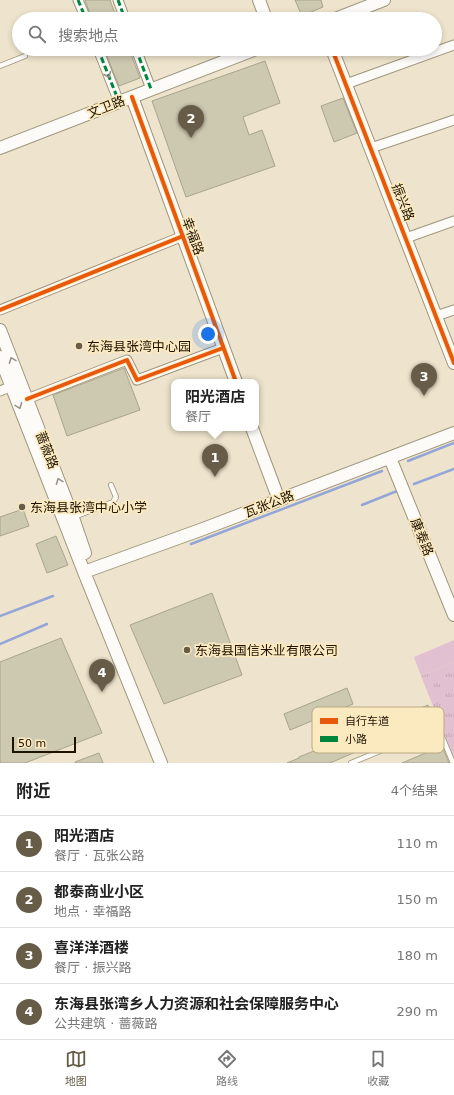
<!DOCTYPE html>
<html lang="zh">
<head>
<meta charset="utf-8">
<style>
	:root { --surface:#fff; --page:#f6f6f6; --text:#222; --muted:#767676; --line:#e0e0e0; --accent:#675c48 }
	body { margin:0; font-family:"DejaVu Sans","Noto Sans SC",sans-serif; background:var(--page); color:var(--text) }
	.scale { position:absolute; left:12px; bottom:10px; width:64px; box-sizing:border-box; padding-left:4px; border:2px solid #1e1300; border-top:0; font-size:11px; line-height:14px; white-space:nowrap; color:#1e1300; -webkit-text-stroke:3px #fbeac0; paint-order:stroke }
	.you { position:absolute; left:208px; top:334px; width:14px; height:14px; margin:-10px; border:3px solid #fff; border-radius:50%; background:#1a73e8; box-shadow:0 0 0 6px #1a73e833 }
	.badge { display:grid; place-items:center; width:26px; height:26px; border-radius:50%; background:var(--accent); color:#fff; font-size:13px; font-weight:700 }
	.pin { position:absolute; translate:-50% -33px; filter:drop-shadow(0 1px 2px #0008) }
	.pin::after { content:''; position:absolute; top:21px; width:14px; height:12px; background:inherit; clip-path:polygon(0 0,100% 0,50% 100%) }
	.popup { position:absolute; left:171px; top:379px; width:88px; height:52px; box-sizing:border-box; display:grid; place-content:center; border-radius:8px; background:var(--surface); filter:drop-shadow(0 1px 3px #0005); font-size:13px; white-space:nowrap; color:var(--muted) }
	.popup b { font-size:15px; color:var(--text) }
	.popup::after { content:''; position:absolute; left:50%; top:100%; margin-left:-8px; border:8px solid transparent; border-top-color:var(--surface) }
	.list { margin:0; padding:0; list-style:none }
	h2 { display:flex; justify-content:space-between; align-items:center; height:52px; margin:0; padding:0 16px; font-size:17px }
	h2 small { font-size:13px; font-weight:400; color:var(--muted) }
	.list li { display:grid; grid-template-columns:26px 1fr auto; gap:12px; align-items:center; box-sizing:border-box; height:56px; padding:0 16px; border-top:1px solid var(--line) }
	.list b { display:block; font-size:15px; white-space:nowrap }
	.list p { margin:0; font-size:13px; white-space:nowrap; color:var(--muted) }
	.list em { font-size:13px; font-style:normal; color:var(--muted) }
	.icon { flex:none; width:22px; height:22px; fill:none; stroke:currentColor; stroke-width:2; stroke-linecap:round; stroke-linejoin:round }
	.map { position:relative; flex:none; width:454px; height:763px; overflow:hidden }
	.search { position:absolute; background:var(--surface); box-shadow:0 2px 6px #0003; left:12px; right:12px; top:12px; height:44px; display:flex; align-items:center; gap:10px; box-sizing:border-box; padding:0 14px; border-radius:22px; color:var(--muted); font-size:15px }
	.sheet { height:276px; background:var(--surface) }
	nav { display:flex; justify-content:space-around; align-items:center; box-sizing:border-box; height:56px; border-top:1px solid var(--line); background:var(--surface); font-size:11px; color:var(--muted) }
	nav a { display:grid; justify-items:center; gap:2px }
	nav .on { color:var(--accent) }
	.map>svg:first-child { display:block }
	.grass { fill:#e1c1d1 }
	.park { fill:url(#park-tufts) }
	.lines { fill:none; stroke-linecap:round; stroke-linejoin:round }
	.stream { stroke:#94a6d8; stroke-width:2.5 }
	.building { fill:#cdc8b0; stroke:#a9a48c }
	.lane-casing { stroke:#9e957c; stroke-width:6 }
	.street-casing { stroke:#9e957c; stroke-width:11 }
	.secondary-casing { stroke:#9e957c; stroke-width:14 }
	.lane { stroke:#fcfbf8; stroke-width:4.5 }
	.street { stroke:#fcfbf8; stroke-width:9 }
	.secondary { stroke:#fcfbf8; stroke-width:12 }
	.quiet { stroke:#00873e; stroke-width:3; stroke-dasharray:6 3; stroke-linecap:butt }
	.cycleway-casing { stroke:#fbeac0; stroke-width:6 }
	.cycleway { stroke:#e8590c; stroke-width:4 }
	.oneway { stroke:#989388 }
	.poi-dot { fill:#675c48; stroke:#fbeac0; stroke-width:1.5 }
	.labels { text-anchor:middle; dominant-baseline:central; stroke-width:3.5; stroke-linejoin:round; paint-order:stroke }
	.street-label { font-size:13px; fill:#1e1300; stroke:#fbeac0 }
	.poi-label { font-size:13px; fill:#1e1300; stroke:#fbeac0; text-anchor:start }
	.key { fill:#fbeac0; stroke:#b9aa86; stroke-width:1 }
	.key-label { font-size:11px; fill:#1e1300 }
</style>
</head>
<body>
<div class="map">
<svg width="454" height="763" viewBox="0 0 454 763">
	<defs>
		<pattern id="park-tufts" width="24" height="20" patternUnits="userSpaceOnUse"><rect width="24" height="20" fill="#e1c1d1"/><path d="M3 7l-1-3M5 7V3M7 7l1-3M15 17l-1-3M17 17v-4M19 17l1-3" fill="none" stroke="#c1a5b2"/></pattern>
	</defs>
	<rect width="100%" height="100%" fill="#eee4cd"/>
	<path class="grass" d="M454 640V662L421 676 414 657Z"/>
	<path class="park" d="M454 662V758L421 676Z"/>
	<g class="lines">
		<path class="stream" d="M408 461 454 443
			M414 484 454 469
			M362 505 397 491
			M191 544 382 471
			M0 616 53 596
			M0 644 47 624"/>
	</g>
	<path class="building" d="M85 0H110L117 19H92Z
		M295 0H321L323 7 302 16Z
		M104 49H129L140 78 119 86Z
		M265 61 280 103 243 117 249 135 262 130 275 166 186 197 152 101Z
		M343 98 357 133 334 142 321 106Z
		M124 368 140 410 67 436 53 395Z
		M23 509 29 526 0 536V517Z
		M56 536 68 565 47 573 36 544Z
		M212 593 242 675 164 704 130 625Z
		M61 638 102 733 25 763H0V662Z
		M347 688 353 704 290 730 284 714Z
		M428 705 435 720 372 746V745L330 763H287L299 758V757Z
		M442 746 449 763H402Z
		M99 753 103 763H75V762Z"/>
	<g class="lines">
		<defs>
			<path id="lane" d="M0 66 25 56
				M74 517 113 502 116 497 111 485
				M351 763 438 727 453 763"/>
			<path id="street" d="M78 0 86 19
				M118 0 125 19
				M98 49 119 102
				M136 49 151 89
				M346 84 454 45
				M371 148 454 120
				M406 238 454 221
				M0 310 183 236
				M436 316 454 310
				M0 391 12 386
				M27 399 127 360 137 380 223 348"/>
			<path id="secondary" d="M259 0 266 19
				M335 19 384 0
				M332 49 454 363
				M132 97 236 382
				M0 148 256 49
				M0 330 73 518 85 553
				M0 357 84 572 161 763
				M252 428 279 500
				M390 458 454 615
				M84 572 203 529 454 433"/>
		</defs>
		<use href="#lane" class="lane-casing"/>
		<use href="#street" class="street-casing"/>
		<use href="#secondary" class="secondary-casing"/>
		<use href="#lane" class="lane"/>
		<use href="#street" class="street"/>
		<use href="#secondary" class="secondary"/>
		<path class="quiet" d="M78 0 86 19
			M118 0 125 19
			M98 49 119 102
			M136 49 151 89"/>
		<defs>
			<path id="cycleway" d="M332 49 454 363
				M132 97 236 382
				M0 310 183 236
				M27 399 127 360 137 380 223 348"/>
		</defs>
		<use href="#cycleway" class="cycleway-casing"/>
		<use href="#cycleway" class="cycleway"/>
	</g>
	<defs><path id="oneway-chevron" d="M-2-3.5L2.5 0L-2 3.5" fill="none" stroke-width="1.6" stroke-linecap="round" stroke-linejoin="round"/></defs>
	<g class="oneway">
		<use href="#oneway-chevron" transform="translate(108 75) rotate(68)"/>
		<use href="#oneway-chevron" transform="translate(12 360) rotate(-111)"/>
		<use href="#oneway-chevron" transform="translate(19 406) rotate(69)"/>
		<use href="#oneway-chevron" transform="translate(59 481) rotate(-111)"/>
	</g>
	<g class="poi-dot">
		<circle cx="79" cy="346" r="4"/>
		<circle cx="22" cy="507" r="4"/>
		<circle cx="187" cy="650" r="4"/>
	</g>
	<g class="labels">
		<g class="street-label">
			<text transform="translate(106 107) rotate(-21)">文卫路</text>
			<text transform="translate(403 202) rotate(69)">振兴路</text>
			<text transform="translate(193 236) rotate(70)">幸福路</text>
			<text transform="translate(47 450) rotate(69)">蔷薇路</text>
			<text transform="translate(269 504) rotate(-21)">瓦张公路</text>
			<text transform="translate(422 537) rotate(68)">康泰路</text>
		</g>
		<g class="poi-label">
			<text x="87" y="346">东海县张湾中心园</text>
			<text x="30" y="507">东海县张湾中心小学</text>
			<text x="195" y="650">东海县国信米业有限公司</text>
		</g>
	</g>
	<rect x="312" y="707" width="132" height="46" rx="6" class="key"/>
	<rect x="320" y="718" width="18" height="6" fill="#e8590c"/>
	<rect x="320" y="736" width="18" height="6" fill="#00873e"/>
	<g class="key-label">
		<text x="345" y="725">自行车道</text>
		<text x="345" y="743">小路</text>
	</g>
</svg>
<div class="scale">50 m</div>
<div class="you"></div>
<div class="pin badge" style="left:215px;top:477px">1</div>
<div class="popup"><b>阳光酒店</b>餐厅</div>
<div class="pin badge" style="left:191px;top:138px">2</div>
<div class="pin badge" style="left:424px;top:396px">3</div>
<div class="pin badge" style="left:102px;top:692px">4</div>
<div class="search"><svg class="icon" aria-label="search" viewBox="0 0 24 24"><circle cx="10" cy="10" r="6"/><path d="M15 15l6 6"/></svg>搜索地点</div>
</div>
<section class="sheet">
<h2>附近<small>4个结果</small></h2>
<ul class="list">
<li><span class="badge">1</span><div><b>阳光酒店</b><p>餐厅 · 瓦张公路</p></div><em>110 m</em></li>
<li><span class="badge">2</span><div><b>都泰商业小区</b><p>地点 · 幸福路</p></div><em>150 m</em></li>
<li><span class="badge">3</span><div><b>喜洋洋酒楼</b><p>餐厅 · 振兴路</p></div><em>180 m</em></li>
<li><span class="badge">4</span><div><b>东海县张湾乡人力资源和社会保障服务中心</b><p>公共建筑 · 蔷薇路</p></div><em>290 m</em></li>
</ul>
</section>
<nav>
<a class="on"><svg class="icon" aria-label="map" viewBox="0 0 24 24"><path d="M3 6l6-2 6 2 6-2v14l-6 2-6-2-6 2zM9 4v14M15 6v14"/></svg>地图</a>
<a><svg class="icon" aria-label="directions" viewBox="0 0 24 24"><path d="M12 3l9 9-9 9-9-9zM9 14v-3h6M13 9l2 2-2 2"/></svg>路线</a>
<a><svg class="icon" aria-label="saved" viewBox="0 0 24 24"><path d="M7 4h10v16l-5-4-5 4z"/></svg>收藏</a>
</nav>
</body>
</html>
